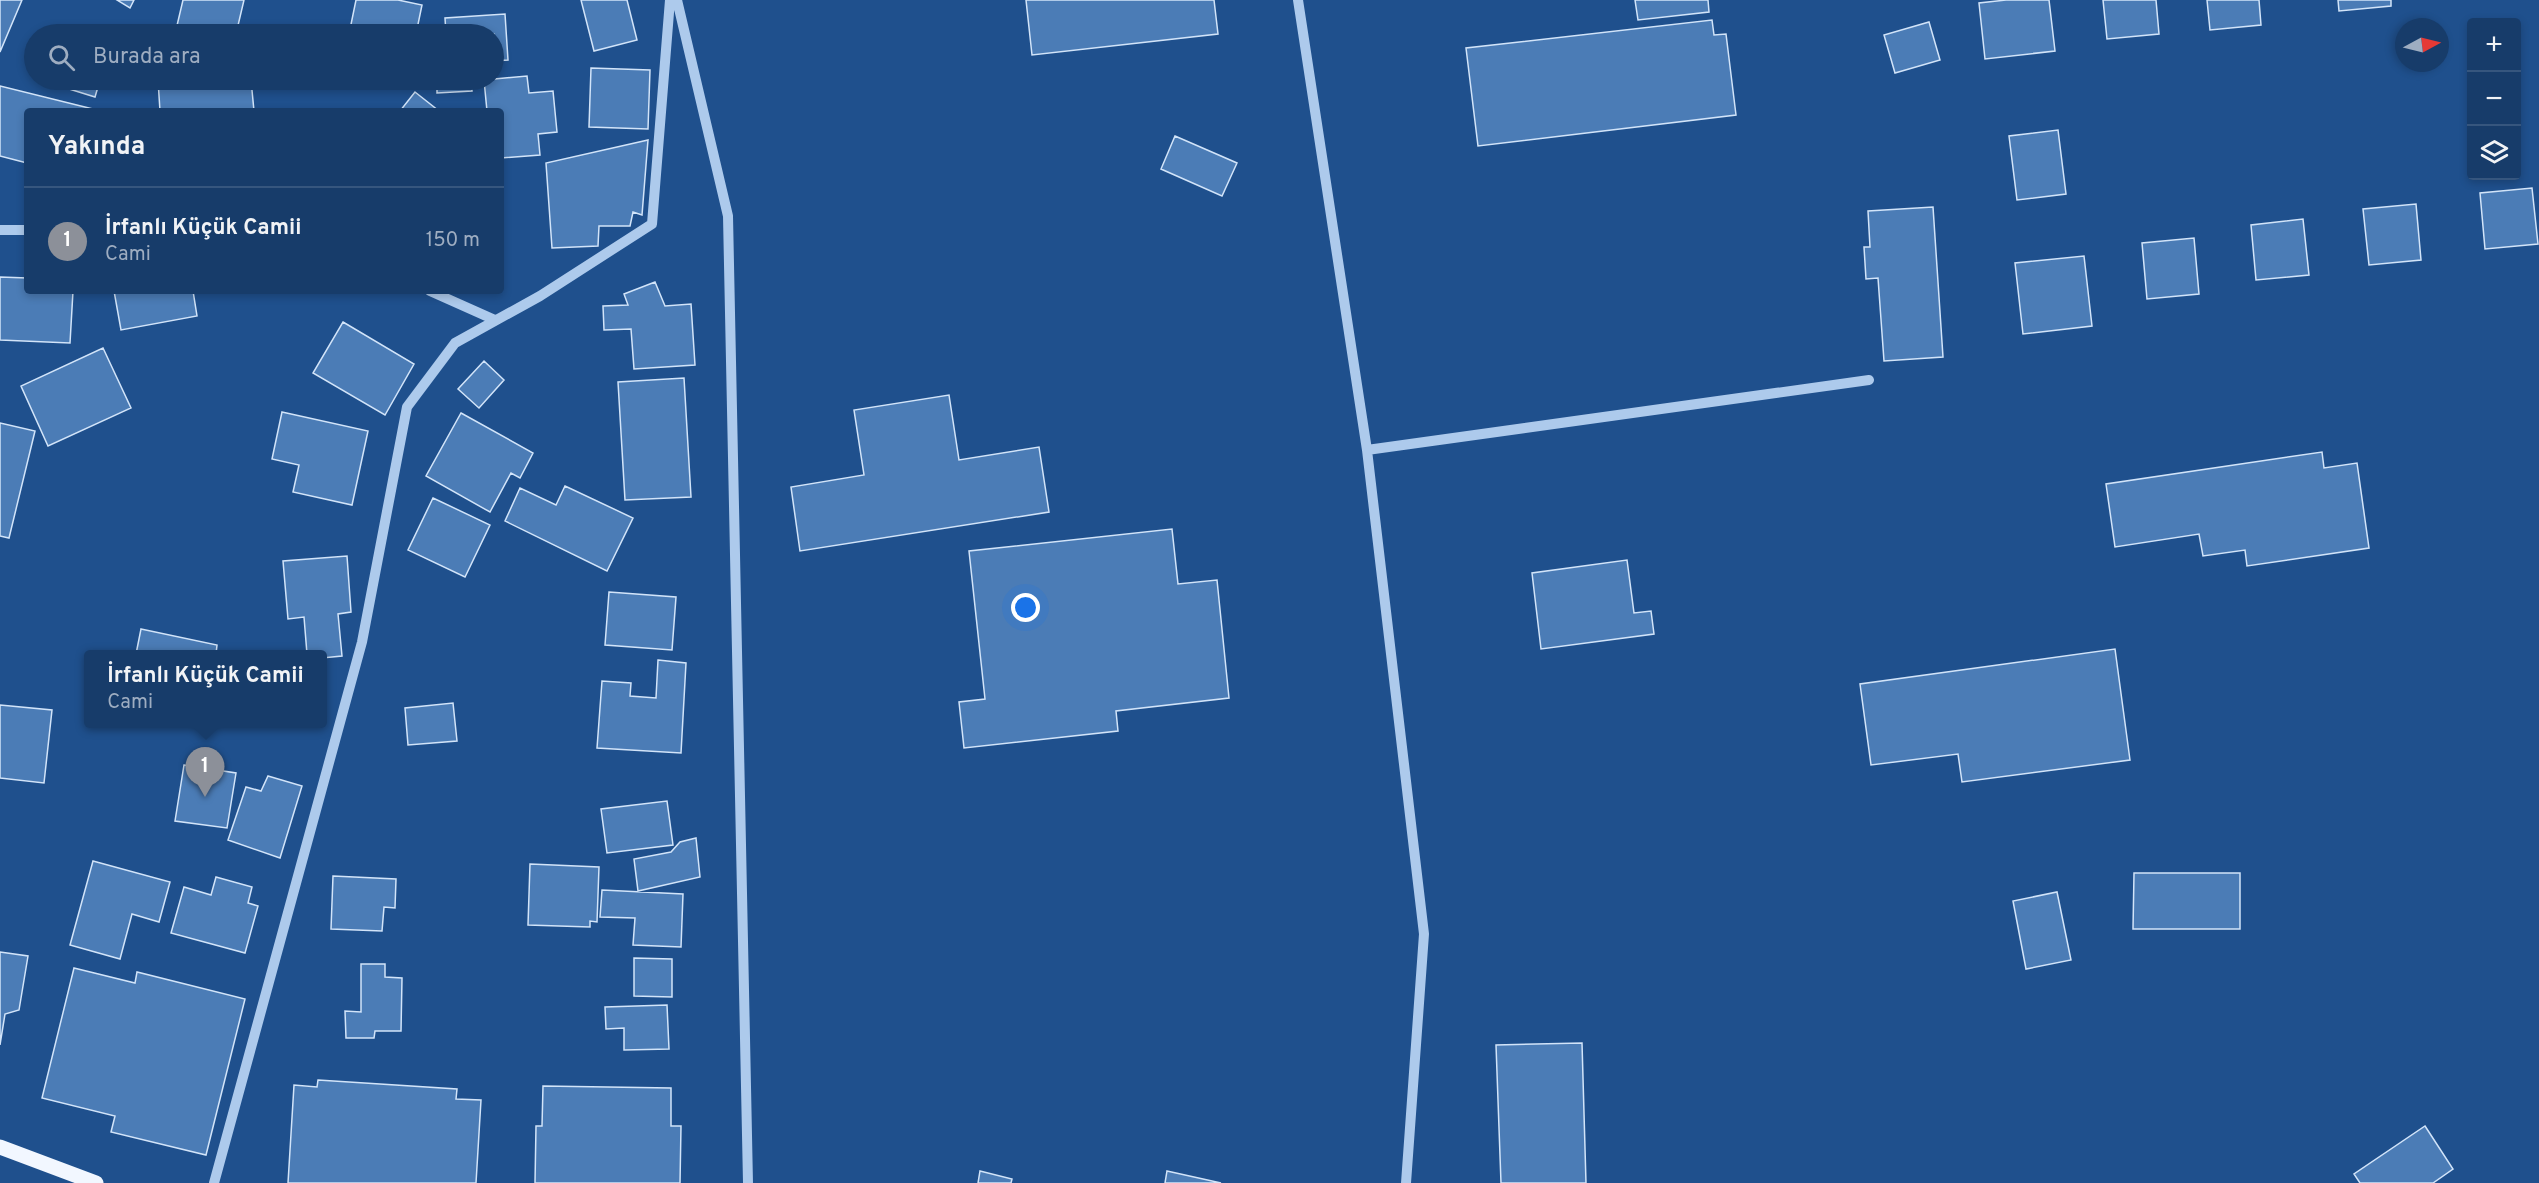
<!DOCTYPE html>
<html lang="tr">
<head>
<meta charset="utf-8">
<style>
	:root { --surface:#173c6a; --page:#204370; --text:#f1f3f6; --muted:#9eadc1; --line:#36567e; --accent:#8c9099 }
	body { margin:0; font-family:Overpass,sans-serif; background:var(--page); color:var(--text) }
	.controls { position:absolute; right:18px; top:18px; display:grid; overflow:hidden; border-radius:6px; box-shadow:0 3px 9px #0003 }
	.controls button { width:54px; height:54px; display:grid; place-items:center; padding:0; border:0; border-bottom:2px solid var(--line); background:var(--surface); color:var(--text); font:30px sans-serif }
	.compass { position:absolute; left:2395px; top:18px; width:54px; height:54px; border-radius:50%; background:var(--surface); box-shadow:0 3px 9px #0003; rotate:83deg }
	.you { position:absolute; left:1026px; top:608px; width:21px; height:21px; margin:-15px; border:4px solid #fff; border-radius:50%; background:#1a73e8; box-shadow:0 0 0 9px #1a73e833 }
	.badge { display:grid; place-items:center; width:39px; height:39px; border-radius:50%; background:var(--accent); color:#fff; font-size:20px; font-weight:700 }
	.pin { position:absolute; translate:-50% -50px; filter:drop-shadow(0 2px 3px #0008) }
	.pin::after { content:''; position:absolute; top:32px; width:21px; height:18px; background:inherit; clip-path:polygon(0 0,100% 0,50% 100%) }
	.popup { position:absolute; left:84px; top:650px; width:243px; height:78px; box-sizing:border-box; display:grid; place-content:center; border-radius:6px; background:var(--surface); filter:drop-shadow(0 2px 4px #0005); font-size:20px; white-space:nowrap; color:var(--muted) }
	.popup b { font-size:22px; color:var(--text) }
	.popup::after { content:''; position:absolute; left:50%; top:100%; margin-left:-12px; border:12px solid transparent; border-top-color:var(--surface) }
	.list { margin:0; padding:0; list-style:none }
	h2 { display:flex; justify-content:space-between; align-items:center; height:78px; margin:0; padding:0 24px; font-size:26px }
	h2 small { font-size:20px; font-weight:400; color:var(--muted) }
	.list li { display:grid; grid-template-columns:39px 1fr auto; gap:18px; align-items:center; box-sizing:border-box; height:108px; padding:0 24px; border-top:2px solid var(--line) }
	.list b { display:block; font-size:22px; white-space:nowrap }
	.list p { margin:0; font-size:20px; white-space:nowrap; color:var(--muted) }
	.list em { font-size:20px; font-style:normal; color:var(--muted) }
	.icon { flex:none; width:33px; height:33px; fill:none; stroke:currentColor; stroke-width:2; stroke-linecap:round; stroke-linejoin:round }
	.map { position:relative; flex:none; width:2539px; height:1183px; overflow:hidden }
	.search { position:absolute; background:var(--surface); box-shadow:0 3px 9px #0003; left:24px; top:24px; width:480px; height:66px; display:flex; align-items:center; gap:15px; box-sizing:border-box; padding:0 21px; border-radius:33px; color:var(--muted); font-size:22px }
	.panel { position:absolute; background:var(--surface); box-shadow:0 3px 9px #0003; left:24px; top:108px; width:480px; height:186px; border-radius:6px }
	.map>svg:first-child { display:block }
	.building { fill:#4b7cb6; stroke:#d2e4f9; stroke-width:1.5 }
	.lines { fill:none; stroke-linecap:round; stroke-linejoin:round }
	.minor { stroke:#adcaec; stroke-width:10 }
	.major { stroke:#f2f7ff; stroke-width:15 }
</style>
</head>
<body>
<div class="map">
<svg width="2539" height="1183" viewBox="0 0 2539 1183">
	<rect width="100%" height="100%" fill="#1f508d"/>
	<path class="building" d="M0 0H22L0 52Z
		M117 0H134L130 8Z
		M183 0H244L236 34H175Z
		M356 0H398L422 5 416 34H349Z
		M581 0H627L637 40 594 51Z
		M1026 0H1214L1218 34 1032 55Z
		M1635 0H1708L1709 12 1638 20Z
		M2006 0H2049L2055 51 1985 59 1979 3Z
		M2103 0H2156L2159 34 2107 39Z
		M2207 0H2259L2261 25 2210 30Z
		M2338 0H2391V6L2339 11Z
		M505 14 508 60 494 61V34H446L445 18Z
		M1712 20 1714 35 1726 34 1736 115 1478 146 1466 48Z
		M1929 22 1940 60 1895 73 1884 35Z
		M591 68 650 70 648 129 589 127Z
		M527 76 529 93 553 91 557 132 538 134 540 155 501 158V111H487L484 80Z
		M54 80H100L95 97 53 84Z
		M158 80H251L254 111H160Z
		M437 80H471L472 91 437 93Z
		M0 86 101 111H27V163L0 156Z
		M415 92 439 111H400Z
		M2058 130 2066 194 2017 200 2009 136Z
		M1175 136 1237 163 1222 196 1161 169Z
		M648 140 642 215 633 212 630 226H599L598 246 552 248 546 163Z
		M2532 188 2538 244 2485 249 2480 193Z
		M2416 204 2421 260 2369 265 2363 209Z
		M1933 207 1943 357 1884 361 1878 278 1866 279 1864 247H1870L1868 211Z
		M2303 219 2309 275 2256 280 2251 225Z
		M2194 238 2199 294 2147 299 2142 243Z
		M2084 256 2092 326 2023 334 2015 263Z
		M0 277 27 278V291H73L70 343 0 340Z
		M655 282 665 306 691 304 695 365 634 369 631 329 604 330 603 306 628 305 624 294Z
		M114 291H193L197 316 121 330Z
		M343 322 414 364 385 415 313 373Z
		M103 348 131 408 48 446 21 386Z
		M484 361 504 380 479 408 458 389Z
		M684 378 691 497 625 500 618 382Z
		M949 395 959 460 1039 447 1049 512 800 551 791 487 864 475 854 410Z
		M282 412 368 431 352 505 293 492 299 465 272 459Z
		M461 413 533 453 520 478 511 473 490 512 426 476Z
		M0 423 35 431 9 538 0 536Z
		M2322 452 2324 468 2357 463 2369 548 2247 566 2245 550 2203 556 2199 534 2115 547 2106 484Z
		M565 486 633 518 607 571 505 521 520 488 556 505Z
		M433 498 490 525 465 577 408 550Z
		M1172 529 1178 584 1217 580 1229 698 1116 711 1118 731 964 748 959 702 985 699 969 551Z
		M347 556 351 612 338 614 342 656 322 658V654H307L304 617 288 619 283 561Z
		M1627 560 1634 613 1651 611 1654 634 1541 649 1532 573Z
		M609 592 676 597 672 650 605 645Z
		M141 629 217 645 216 654H136Z
		M2115 649 2130 760 1962 782 1958 754 1871 765 1860 684Z
		M658 660 686 663 681 753 597 748 602 681 631 683 630 696 656 698Z
		M453 703 457 741 408 745 405 708Z
		M0 705 52 710 44 783 0 778Z
		M177 724H202L201 728Z
		M184 765 236 773 227 828 175 821Z
		M268 776 302 786 280 858 228 840 246 787 261 791Z
		M667 801 673 845 607 853 601 809Z
		M696 838 700 877 638 891 634 859 671 852 680 842Z
		M93 861 170 882 159 922 132 914 120 959 70 945Z
		M530 864 599 867 597 922 590 921V927L528 925Z
		M2134 873H2240V929H2133Z
		M333 876 396 879 395 908 384 907 382 931 331 929Z
		M216 877 252 887 248 903 258 906 245 953 171 933 184 887 211 895Z
		M602 890 683 894 681 947 633 945 635 918 600 917Z
		M2057 892 2071 960 2026 969 2013 901Z
		M0 952 28 956 19 1010 5 1014 0 1045Z
		M634 958 672 959V997L634 996Z
		M361 964H385V977L402 978 401 1031H375L374 1038H346L345 1011 361 1012Z
		M74 968 135 983 137 972 245 999 206 1155 111 1132 115 1116 42 1098Z
		M667 1005 669 1049 624 1050V1028L606 1029 605 1007Z
		M1582 1043 1586 1183H1501L1496 1045Z
		M318 1080 457 1089 456 1099 481 1100 476 1183H288L294 1085 317 1087Z
		M543 1086 671 1088V1126H681L680 1183H535L536 1126H542Z
		M2425 1126 2453 1169 2433 1183H2360L2354 1174Z
		M980 1171 1012 1179 1011 1183H978Z
		M1167 1171 1221 1183H1165Z"/>
	<g class="lines">
		<path class="minor" d="M677 0 728 216 748 1183
			M1298 0 1367 450 1424 934 1406 1183
			M0 230H27
			M430 291 495 320
			M1367 450 1869 380
			M214 1183 362 642 407 407 455 343 540 296 652 224 670 0"/>
		<path class="major" d="M0 1147 96 1183"/>
	</g>
</svg>
<div class="controls">
<button>+</button>
<button>−</button>
<button><svg class="icon" aria-label="layers" viewBox="0 0 24 24"><path d="M12 4l9 5-9 5-9-5zM3 14l9 5 9-5"/></svg></button>
</div>
<svg class="compass" viewBox="-18 -18 36 36"><path d="M0-13l5 13h-10z" fill="#e53935"/><path d="M0 13l5-13h-10z" fill="#9eadc1"/></svg>
<div class="you"></div>
<div class="pin badge" style="left:205px;top:797px">1</div>
<div class="popup"><b>İrfanlı Küçük Camii</b>Cami</div>
<div class="search"><svg class="icon" aria-label="search" viewBox="0 0 24 24"><circle cx="10" cy="10" r="6"/><path d="M15 15l6 6"/></svg>Burada ara</div>
<section class="panel">
<h2>Yakında<small></small></h2>
<ul class="list">
<li><span class="badge">1</span><div><b>İrfanlı Küçük Camii</b><p>Cami</p></div><em>150 m</em></li>
</ul>
</section>
</div>
</body>
</html>
